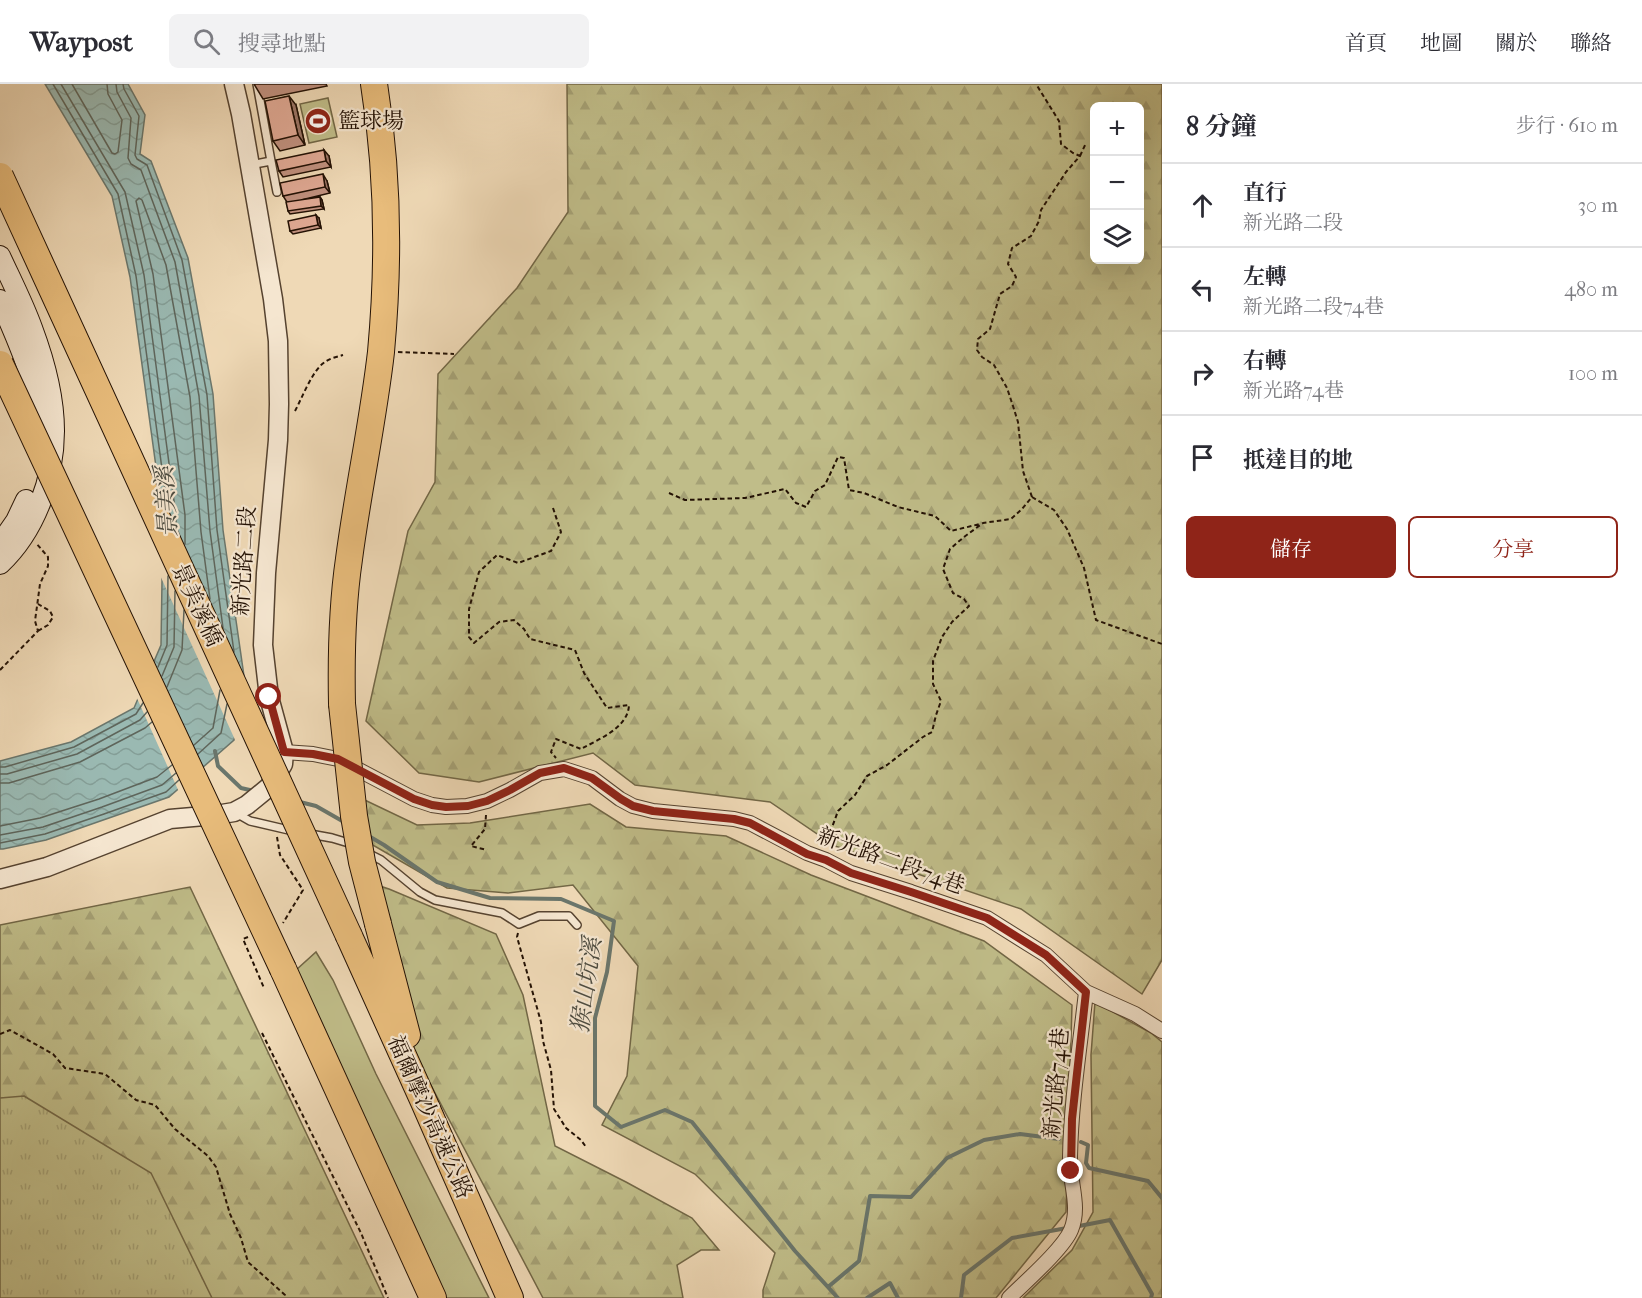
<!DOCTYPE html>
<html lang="zh-TW">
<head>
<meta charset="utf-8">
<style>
	:root { --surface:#fff; --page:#f2f2f3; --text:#2b2b33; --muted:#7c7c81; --line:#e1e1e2; --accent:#8f2418 }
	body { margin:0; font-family:"IM FELL French Canon","Noto Serif TC",serif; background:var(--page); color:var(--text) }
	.controls { position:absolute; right:18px; top:18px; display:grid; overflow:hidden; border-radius:9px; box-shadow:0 6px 24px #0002 }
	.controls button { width:54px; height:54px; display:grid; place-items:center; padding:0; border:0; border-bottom:2px solid var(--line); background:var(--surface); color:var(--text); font:30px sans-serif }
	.stop { position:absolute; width:18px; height:18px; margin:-14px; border:4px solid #8f2418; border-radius:50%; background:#fff }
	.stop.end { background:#8f2418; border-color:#fff; box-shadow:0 2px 6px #0008 }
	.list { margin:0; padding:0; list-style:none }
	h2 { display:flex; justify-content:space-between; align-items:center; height:78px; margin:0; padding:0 24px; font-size:26px }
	h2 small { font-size:20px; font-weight:400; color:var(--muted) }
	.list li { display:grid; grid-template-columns:39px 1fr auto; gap:18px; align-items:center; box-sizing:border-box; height:84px; padding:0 24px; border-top:2px solid var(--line) }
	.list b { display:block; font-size:22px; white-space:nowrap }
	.list p { margin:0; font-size:20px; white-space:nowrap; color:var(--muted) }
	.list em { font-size:20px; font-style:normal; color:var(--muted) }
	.actions { display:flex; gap:12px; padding:18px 24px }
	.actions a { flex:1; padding:14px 0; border:2px solid var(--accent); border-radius:9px; text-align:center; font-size:21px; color:var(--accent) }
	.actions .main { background:var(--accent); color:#fff }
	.icon { flex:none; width:33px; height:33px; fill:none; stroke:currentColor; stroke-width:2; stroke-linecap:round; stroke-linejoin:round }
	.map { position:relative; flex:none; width:1162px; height:1214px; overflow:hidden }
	header { display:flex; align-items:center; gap:36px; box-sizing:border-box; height:84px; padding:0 30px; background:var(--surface); border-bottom:2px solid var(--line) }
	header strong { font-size:28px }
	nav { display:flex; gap:33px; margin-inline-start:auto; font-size:21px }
	.search { width:420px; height:54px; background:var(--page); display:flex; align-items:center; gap:15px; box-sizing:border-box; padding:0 21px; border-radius:9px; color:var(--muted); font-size:22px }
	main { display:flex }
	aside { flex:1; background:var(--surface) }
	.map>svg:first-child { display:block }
	.green { fill:#c0bd89; stroke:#726746; stroke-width:1.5 }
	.forest { fill:url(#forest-firs); stroke:#726746; stroke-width:1.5; fill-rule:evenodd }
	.park { fill:url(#park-tufts); stroke:#726746; stroke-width:1.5 }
	.water { fill:url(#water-waves); stroke:#6a766c; stroke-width:1.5 }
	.pier { fill:#efd9b6 }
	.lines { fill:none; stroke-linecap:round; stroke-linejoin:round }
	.shore { stroke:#5e655b; stroke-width:1.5 }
	.stream { stroke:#6a766c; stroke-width:4 }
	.service-casing { stroke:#564330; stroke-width:10 }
	.minor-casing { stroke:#564330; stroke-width:16 }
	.tertiary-casing { stroke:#564330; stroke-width:21 }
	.secondary-casing { stroke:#231104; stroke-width:22 }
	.motorway-casing { stroke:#231104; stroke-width:28 }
	.path { stroke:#231104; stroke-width:2; stroke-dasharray:4.5 3; stroke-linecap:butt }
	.service { stroke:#f5e6d0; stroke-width:7 }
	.minor { stroke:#f5e6d0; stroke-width:14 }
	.tertiary { stroke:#f5e6d0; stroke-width:18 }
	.secondary { stroke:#f5e6d0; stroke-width:20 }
	.motorway { stroke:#e8bc7b; stroke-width:26 }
	.motorway-bridge-casing { stroke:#231104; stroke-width:28; stroke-linecap:butt }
	.motorway-bridge { stroke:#e8bc7b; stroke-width:26 }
	.wall { fill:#c0907e; stroke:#231104; stroke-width:1.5 }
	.shaded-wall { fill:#9c7667; stroke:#231104; stroke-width:1.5 }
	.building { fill:#dfa893; stroke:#231104; stroke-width:1.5 }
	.route { stroke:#8f2418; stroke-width:8 }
	.labels { text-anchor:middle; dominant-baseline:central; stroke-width:4.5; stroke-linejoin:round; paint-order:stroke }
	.poi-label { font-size:22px; fill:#231104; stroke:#f5e6d0; text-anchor:start }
	.street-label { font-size:22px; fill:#231104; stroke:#f5e6d0 }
	.water-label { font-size:24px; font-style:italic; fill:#4d4c41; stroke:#f5e6d0 }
</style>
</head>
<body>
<header>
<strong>Waypost</strong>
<div class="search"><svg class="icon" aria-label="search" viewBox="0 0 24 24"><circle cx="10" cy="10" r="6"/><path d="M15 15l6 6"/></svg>搜尋地點</div>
<nav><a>首頁</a><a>地圖</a><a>關於</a><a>聯絡</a></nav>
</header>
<main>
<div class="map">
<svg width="1162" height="1214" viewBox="0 0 1162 1214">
	<defs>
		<pattern id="forest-firs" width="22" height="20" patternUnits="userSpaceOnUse" patternTransform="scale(1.5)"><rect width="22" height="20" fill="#c0bd89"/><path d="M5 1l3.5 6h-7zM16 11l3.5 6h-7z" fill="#a5a175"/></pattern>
		<pattern id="park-tufts" width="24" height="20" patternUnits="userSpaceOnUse" patternTransform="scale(1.5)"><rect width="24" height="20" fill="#c0bd89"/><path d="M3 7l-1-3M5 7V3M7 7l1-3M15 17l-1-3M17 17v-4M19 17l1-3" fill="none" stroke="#a5a175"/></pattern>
		<pattern id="water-waves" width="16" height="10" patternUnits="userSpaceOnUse" patternTransform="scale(1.5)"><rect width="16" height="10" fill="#9ab9b2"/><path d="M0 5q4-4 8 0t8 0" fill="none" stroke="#849e97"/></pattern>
	</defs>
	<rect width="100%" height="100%" fill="#efd9b6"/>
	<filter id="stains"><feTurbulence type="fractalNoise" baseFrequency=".00333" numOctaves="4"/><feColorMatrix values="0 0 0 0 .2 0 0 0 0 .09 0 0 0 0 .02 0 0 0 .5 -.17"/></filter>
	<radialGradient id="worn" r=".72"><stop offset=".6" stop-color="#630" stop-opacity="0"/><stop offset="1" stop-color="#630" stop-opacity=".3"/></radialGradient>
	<path class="green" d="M328 14 337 53 309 59 300 20Z
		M316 868 333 896 376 990 489 1214H443L295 887Z"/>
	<path class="forest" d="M567 0H1162V876L1142 910 1021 825 835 762 770 718 635 701 593 669 479 698 419 689 366 637 408 447 435 398 438 290 517 204 568 128ZM1094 22H1140V176H1094Z
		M350 709 417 741 470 739 590 720 626 743 726 752 811 791 984 857 1072 921 1066 1128 996 1214H763V1206L775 1169 695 1090 602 1041 627 992 638 882 573 801 508 809 447 804 352 749Z
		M359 795 389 805 496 850 523 911 555 1062 626 1098 692 1134 719 1166H701L677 1181 683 1214H543L414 969Z
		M190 803 384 1214H67L0 1127V841Z
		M1095 918 1151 949 1162 958V1214H1023L1072 1166 1093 1128 1091 971Z"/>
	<path class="park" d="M24 1012 151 1089 212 1214H0V1014Z"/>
	<path class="water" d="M45 0H128L145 31 140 70 151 77 188 174 213 310 223 446 245 599 234 656 169 713 46 756 3 765H0V677L71 658 134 624 161 561 163 434 130 193 112 112Z"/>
	<path class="pier" d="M160 434 246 609 236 658 159 489Z
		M151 576 203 688 179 708 136 612Z"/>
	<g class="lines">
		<path class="shore" d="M53 0 118 110 136 192 167 422
			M61 0 125 108 144 191 176 432V441
			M72 0 112 69 115 70 118 68 122 36 108 10 107 0
			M116 0 117 8 131 34 128 74 131 80 141 86 175 178 199 312 210 447 223 544
			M123 0 124 5 139 32 135 71 137 75 147 81 182 176 207 311 217 446 234 568
			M185 460V431L153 190 136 117 139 114 142 116 166 181 190 313 201 448 210 515
			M158 583 167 561 168 492
			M162 592 174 563 175 507
			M167 603 182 566 184 526
			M194 661 213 644 220 606
			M198 670 221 649 227 620
			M0 683H5L74 663 136 630 143 619
			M0 690H7L77 670 140 636 147 628
			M0 699H9L80 678 145 644 152 638
			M0 742 40 734 99 715 157 693 172 681
			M0 751 43 743 102 723 162 701 176 689
			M0 759 45 750 104 730 166 708 179 696"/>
		<path class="stream" d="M215 667 218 682 241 704 254 707
			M300 718 316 722 344 738
			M367 751 384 761 437 798 490 814 561 815 614 837 607 888 595 934V1022L621 1043 665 1026 692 1038 795 1167 838 1214
			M1081 1058 1088 1061 1086 1079 1089 1084 1148 1097 1162 1114
			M1074 1143 1110 1136 1152 1210 1151 1214
			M828 1203 859 1177 870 1112 911 1113 947 1074 984 1056 1020 1050 1059 1055
			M867 1214 890 1199 898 1214
			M961 1214 964 1191 1012 1154 1067 1144"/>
		<defs>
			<path id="service" d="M271 77 277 108
				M250 81 271 77 257 0
				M236 729 250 737 293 747
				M310 750 332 754 352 760
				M367 769 381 776 420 808 435 816 502 829 519 840 539 832H569L577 841"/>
			<path id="minor" d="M284 668 313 670 338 675 414 715 432 721 446 723 467 722 487 717 510 706 540 689 564 685 592 694 620 715 633 722 653 727 734 735 750 739 807 769 826 776 851 789 911 808 987 834 1046 871 1086 908 1135 930 1162 947
				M1009 1214C1025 1198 1063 1165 1071 1146 1081 1122 1069 1098 1070 1073 1071 1018 1080 962 1086 908"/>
			<path id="tertiary" d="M0 795 47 783 170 735 216 731 234 728 247 721 269 703 283 680 284 668 269 613 263 561 266 489 278 356 279 320 278 257 273 215 241 30 234 0"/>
			<path id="secondary" d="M0 172C11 196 23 219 32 244 44 276 54 312 54 347 54 395 35 447 0 480
				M0 216C19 259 39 302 40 350
				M0 460 16 437 26 416"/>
			<path id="motorway" d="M342 620C341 572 342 523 349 475 358 406 373 338 381 268 389 181 388 87 374 0
				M378 840 407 951
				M349 852 424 1018 510 1214
				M283 885 433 1214"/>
		</defs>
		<use href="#service" class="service-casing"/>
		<use href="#minor" class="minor-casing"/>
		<use href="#tertiary" class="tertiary-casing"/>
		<use href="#secondary" class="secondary-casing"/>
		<use href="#motorway" class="motorway-casing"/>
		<path class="path" d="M1080 72 1086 59
			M398 268 454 270
			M295 327C302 314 313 285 325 278 330 274 337 273 343 271
			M669 409 685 416 745 414 785 405 796 419 806 423 815 407 825 401 838 373 844 374 849 406 864 409 898 423 935 432 951 447 980 440
			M1032 413 1054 426 1067 445 1084 484 1096 536 1162 560
			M553 424 561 448 551 467 518 479 497 471 479 488 469 525V553L474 559 499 538 514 536 524 545 530 555 575 566 584 589 607 624 629 621C628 644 599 655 581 665L556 655 551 668 556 674
			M38 547 48 541 53 533 50 527 38 520
			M0 586 38 547 35 537 40 500 48 482V473L36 459
			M486 731 485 745 471 762 487 766
			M277 753 280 771 303 806 283 839
			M832 765 839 752 831 746 838 727 855 711 867 692 887 681 923 653 932 648 936 631 941 617 933 600V577L942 553 952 538 969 522 964 515 953 509 943 485 950 465 964 453 983 439 1011 435 1022 425 1032 413 1023 387 1018 338 1013 322 1007 304 994 281 982 273 977 266 978 255 990 245 1000 210 1012 202 1016 193 1008 180 1012 164 1031 152 1039 137 1041 126 1066 88 1080 72 1073 69 1061 60 1059 37 1036 0
			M518 849 517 853 541 938 543 957 551 986 554 1025 566 1044 581 1056 586 1063
			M248 853 243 855 264 904
			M262 949 361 1149 388 1214
			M0 950 10 946 53 970 65 984 105 990 136 1016 155 1021 175 1045 208 1072 216 1083 230 1130 241 1154 248 1178 285 1211 286 1214"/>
		<use href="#service" class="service"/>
		<use href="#minor" class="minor"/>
		<use href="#tertiary" class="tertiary"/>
		<use href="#secondary" class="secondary"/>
		<use href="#motorway" class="motorway"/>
		<defs>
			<path id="motorway-bridge" d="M0 92 349 852
				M0 280 283 885
				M342 620 354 732 362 778 378 840"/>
		</defs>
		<use href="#motorway-bridge" class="motorway-bridge-casing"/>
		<use href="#motorway-bridge" class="motorway-bridge"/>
	</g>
	<path class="wall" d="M254 0H326L327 2 263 15Z
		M296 21 305 61 280 67 273 57Z
		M329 72 331 83 283 93 279 87Z
		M327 97 330 109 301 116 320 113 322 116 324 125 290 130 288 127 287 118 283 112Z
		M319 134 321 144 293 150 290 147Z"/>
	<path class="shaded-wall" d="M289 12 296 21 305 61 298 51Z
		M324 66 329 72 331 83 326 77Z
		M323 90 327 97 330 109 325 103Z
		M320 113 322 116 324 125 321 122Z
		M316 131 319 134 321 144 318 141Z"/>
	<path class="building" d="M289 12 298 51 273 57 265 17Z
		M324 66 326 77 279 87 276 76Z
		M323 90 325 103 283 112 280 99Z
		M320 113 321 122 288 127 286 118Z
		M316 131 318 141 290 147 288 137Z"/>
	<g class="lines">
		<path class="route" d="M269 613 284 668 313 670 338 675 414 715 432 721 446 723 468 722 487 717 510 706 540 689 564 684 592 694 621 715 633 722 653 727 734 735 750 739 807 770 826 776 851 789 911 808 987 834 1046 871 1086 908 1072 1035 1071 1087"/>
	</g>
	<defs>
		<symbol id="stadium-disc" viewBox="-11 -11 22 22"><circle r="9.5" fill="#8f2418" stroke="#f5e6d0"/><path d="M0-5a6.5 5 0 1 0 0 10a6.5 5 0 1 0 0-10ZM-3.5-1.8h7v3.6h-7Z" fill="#fff"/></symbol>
	</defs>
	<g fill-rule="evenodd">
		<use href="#stadium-disc" x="303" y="22" width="30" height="30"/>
	</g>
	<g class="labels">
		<g class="poi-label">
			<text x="338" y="37">籃球場</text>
		</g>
		<g class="street-label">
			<text transform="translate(244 477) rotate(-86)">新光路二段</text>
			<text transform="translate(197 521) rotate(65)">景美溪橋</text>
			<text transform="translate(891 777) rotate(20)">新光路二段74巷</text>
			<text transform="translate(1056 999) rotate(-85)">新光路74巷</text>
			<text transform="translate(430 1033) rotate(66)">福爾摩沙高速公路</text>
		</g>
		<g class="water-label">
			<text transform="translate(166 418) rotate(-94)">景美溪</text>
			<text transform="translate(586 901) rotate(-82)">猴山坑溪</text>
		</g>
	</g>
	<rect width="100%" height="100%" filter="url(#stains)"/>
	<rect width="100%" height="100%" fill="url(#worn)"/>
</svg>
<div class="controls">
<button>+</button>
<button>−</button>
<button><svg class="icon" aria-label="layers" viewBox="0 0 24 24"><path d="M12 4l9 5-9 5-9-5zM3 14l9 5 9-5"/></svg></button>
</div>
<div class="stop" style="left:269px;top:613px"></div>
<div class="stop end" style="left:1071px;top:1087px"></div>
</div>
<aside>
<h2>8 分鐘<small>步行 · 610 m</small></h2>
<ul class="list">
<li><svg class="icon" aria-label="ahead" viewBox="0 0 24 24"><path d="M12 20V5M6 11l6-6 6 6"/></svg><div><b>直行</b><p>新光路二段</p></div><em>30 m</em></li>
<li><svg class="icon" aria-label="left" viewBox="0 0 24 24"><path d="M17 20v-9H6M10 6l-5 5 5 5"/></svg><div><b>左轉</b><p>新光路二段74巷</p></div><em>480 m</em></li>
<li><svg class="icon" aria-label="right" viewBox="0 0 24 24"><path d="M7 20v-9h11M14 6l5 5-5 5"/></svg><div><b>右轉</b><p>新光路74巷</p></div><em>100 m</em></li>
<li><svg class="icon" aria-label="arrive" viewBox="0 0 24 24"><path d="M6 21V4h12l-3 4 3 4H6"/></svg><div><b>抵達目的地</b></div></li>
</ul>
<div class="actions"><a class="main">儲存</a><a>分享</a></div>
</aside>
</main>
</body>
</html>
